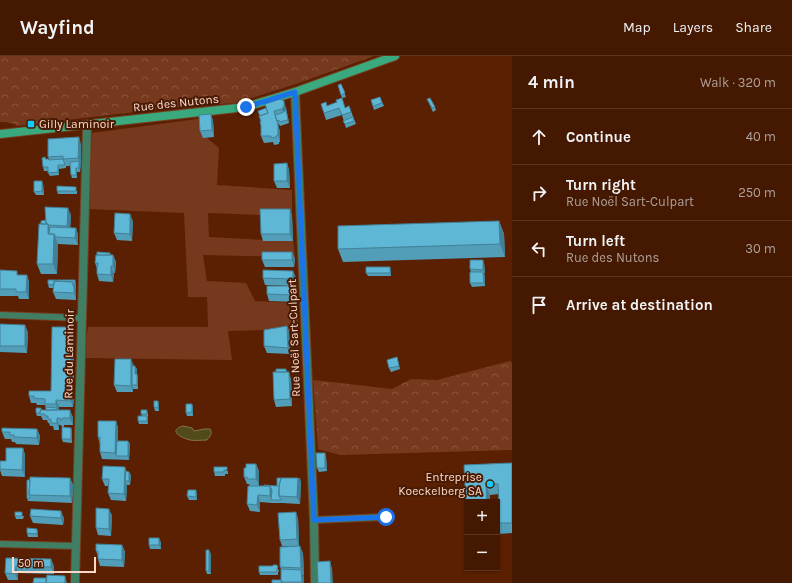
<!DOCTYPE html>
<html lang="en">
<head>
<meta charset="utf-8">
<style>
	:root { --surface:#441801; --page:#4e2510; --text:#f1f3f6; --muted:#afa099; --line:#5c3723 }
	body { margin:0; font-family:Karla,sans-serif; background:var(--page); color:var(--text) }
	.controls { position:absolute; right:12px; bottom:12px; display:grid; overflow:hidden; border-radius:0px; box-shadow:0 1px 3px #0004 }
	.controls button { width:36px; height:36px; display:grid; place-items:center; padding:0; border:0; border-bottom:1px solid var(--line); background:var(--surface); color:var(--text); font:20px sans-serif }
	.scale { position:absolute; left:12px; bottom:10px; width:84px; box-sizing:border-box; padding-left:4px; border:2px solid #fed8c8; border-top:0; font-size:11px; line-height:14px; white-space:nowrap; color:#fed8c8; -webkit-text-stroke:3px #491b05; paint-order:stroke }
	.stop { position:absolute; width:12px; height:12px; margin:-9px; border:3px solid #1a73e8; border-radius:50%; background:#fff }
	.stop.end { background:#1a73e8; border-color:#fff; box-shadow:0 1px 4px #0008 }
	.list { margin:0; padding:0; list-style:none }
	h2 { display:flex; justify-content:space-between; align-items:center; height:52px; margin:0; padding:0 16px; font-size:17px }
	h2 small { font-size:13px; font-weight:400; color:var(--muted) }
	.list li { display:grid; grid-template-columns:26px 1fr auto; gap:12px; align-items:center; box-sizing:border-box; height:56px; padding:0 16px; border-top:1px solid var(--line) }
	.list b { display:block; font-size:15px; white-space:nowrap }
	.list p { margin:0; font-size:13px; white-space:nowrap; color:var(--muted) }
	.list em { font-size:13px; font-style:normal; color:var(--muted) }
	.icon { flex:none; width:22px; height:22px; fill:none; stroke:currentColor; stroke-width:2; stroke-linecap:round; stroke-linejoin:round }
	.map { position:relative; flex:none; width:512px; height:527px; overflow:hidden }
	header { display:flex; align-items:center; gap:24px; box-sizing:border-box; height:56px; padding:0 20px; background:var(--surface); border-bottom:1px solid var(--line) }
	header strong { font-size:19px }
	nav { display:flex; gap:22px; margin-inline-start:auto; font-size:14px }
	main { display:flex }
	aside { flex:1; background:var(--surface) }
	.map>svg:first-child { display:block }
	.grass { fill:#76391d }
	.forest { fill:url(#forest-crowns) }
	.water { fill:#504b19; stroke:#84754e }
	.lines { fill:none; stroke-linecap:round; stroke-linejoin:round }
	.lane-casing { stroke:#753d21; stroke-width:8 }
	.street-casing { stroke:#753d21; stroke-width:10 }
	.secondary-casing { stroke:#753d21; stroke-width:10 }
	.lane { stroke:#407f64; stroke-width:6 }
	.street { stroke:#407f64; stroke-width:8 }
	.secondary { stroke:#3aa97e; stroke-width:8 }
	.wall { fill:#529db8 }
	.shaded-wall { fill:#428096 }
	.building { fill:#5fb7d6; stroke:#428096 }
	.route { stroke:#1a73e8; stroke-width:5 }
	.poi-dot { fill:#12cafb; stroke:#491b05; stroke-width:1.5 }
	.labels { text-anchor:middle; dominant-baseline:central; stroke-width:4; stroke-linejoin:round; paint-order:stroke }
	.street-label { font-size:12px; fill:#fed8c8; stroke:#491b05 }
	.poi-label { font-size:12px; fill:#fed8c8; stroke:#491b05; text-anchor:start }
</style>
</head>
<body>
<header>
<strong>Wayfind</strong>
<nav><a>Map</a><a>Layers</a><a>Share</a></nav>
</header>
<main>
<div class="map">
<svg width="512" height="527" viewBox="0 0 512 527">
	<defs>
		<pattern id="forest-crowns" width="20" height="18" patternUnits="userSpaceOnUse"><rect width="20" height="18" fill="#76391d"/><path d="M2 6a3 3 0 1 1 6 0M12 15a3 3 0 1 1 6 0" fill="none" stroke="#8b553c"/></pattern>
	</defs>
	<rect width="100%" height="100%" fill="#5b2001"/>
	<path class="grass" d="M205 62 206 81 219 92 217 129 292 134V158L263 159 208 157 209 181 263 184H293L295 201 203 199 207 225 246 227 255 245 298 247V275L265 274 228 275 232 304 83 302 88 271H208L207 241H188L184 157 88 153 92 77Z"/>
	<path class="forest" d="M0 0H374L296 28 236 47 177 51 16 70 15 68 5 66H0Z
		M510 305 512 307V394L340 399 318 393 313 324 392 333 411 323 437 324Z"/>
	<path class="water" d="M183 370 192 372 194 375 205 373H210C213 378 210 380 207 384 201 384 196 385 190 384 182 382 167 375 183 370Z"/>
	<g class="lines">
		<defs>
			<path id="lane" d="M0 259 82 262
				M314 464 385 461
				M0 488 76 490"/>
			<path id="street" d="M295 36 314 464 315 527
				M75 527 87 70"/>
			<path id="secondary" d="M0 78 246 51 295 36 395 0"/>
		</defs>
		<use href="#lane" class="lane-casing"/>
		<use href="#street" class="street-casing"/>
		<use href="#secondary" class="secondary-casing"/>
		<use href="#lane" class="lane"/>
		<use href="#street" class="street"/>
		<use href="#secondary" class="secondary"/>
	</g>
	<path class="wall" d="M341 28 346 41 342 42 338 29Z
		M380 41 384 50 374 54 371 44Z
		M427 43 435 51 436 54 433 56Z
		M321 48 327 50 345 52 349 50 356 68 346 72 342 59 326 64Z
		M286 52 289 67 280 70 279 68H278L277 64 280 76V86H279V88L274 89 273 86 264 87 261 80V65L258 55Z
		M211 58 213 65 214 81 203 82 200 75Z
		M81 88 80 116H77V122H72L71 119 70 110H66V112L59 113V119L50 120 48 117V115H44L43 111 45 101 46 103H49L48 101Z
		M287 107 289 114 290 132H277L274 125Z
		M43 128 44 139H36L34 136Z
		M70 131 77 135V138H58L57 135Z
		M290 153 292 160 293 185H263L261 178Z
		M71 159 70 172H76L78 179V189L58 188 57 218H41L37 208 41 168 46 164Z
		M133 165 132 185 117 184 114 177Z
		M499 165 504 178 505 201 343 206 338 193Z
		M292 196 295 203 294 211H265L262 204Z
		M110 197 111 199H113L116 206 115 217H114L113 226 99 225 97 218V212L95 207Z
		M484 207 485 217H484L485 220V230L472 231 470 227 471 216 470 213Z
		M0 214 18 219H27L29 226V243H19L18 240H0Z
		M293 215 296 222 295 230 265 229 263 222Z
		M391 215V220H368L366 217Z
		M48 228H76V244L56 243 53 236V232H49Z
		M292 230 295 237V246L269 245 267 238Z
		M0 268 28 276 27 297 0 296Z
		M287 270 289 276 290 298 267 297 264 290Z
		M75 278 74 287 75 289 74 298V306L73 308 74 310V327H73L74 331 73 340 74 342 73 351H59V354L73 361V369H64V371H62L61 369H59V374H54L53 370H50L49 367H48L47 364H43L41 360H37L36 357 41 352 42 354H46L45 349H37L36 347H31L29 340 51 335Z
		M397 301 400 313 391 316 389 312Z
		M134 310 137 313V318L138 322V333H133V336H117L114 329Z
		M286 313 287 316 291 323 292 350 276 351 274 344 276 316Z
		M158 345 159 349V355H155L154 351Z
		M193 351V360H187L186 357Z
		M148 357V361H147L148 363V368H139L138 365 142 360 141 358Z
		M116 365 118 372V385H128L130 388 129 404 102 403 100 396V388L98 381Z
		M71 372 72 375V387L63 386 62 383Z
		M37 373 40 380 39 389 16 388 15 386H12L11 383H5L2 376Z
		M23 392 25 399V421L2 420 0 414V405H6Z
		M325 397 326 400 327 415 319 416 317 412Z
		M512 407V477L497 478V447H499V438L490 439 467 446V470L464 409Z
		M256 408 259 415V430H277L301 426 300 448 282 447H272L260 446V456L250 455 247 448 250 430 249 428H247L244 421 246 412Z
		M125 411 126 415 131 419 130 429H127L126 445 111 444 108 437 109 430H105L102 423Z
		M214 411 228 415V418H225V420H215L214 416Z
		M70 422 73 429 72 447 28 445 27 442V424Z
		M197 438V444H189L187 440Z
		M112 459 111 480 98 479 96 472Z
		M15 460H24L23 463H16Z
		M30 460 64 462 63 469 33 467Z
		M298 462 299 490H282L280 484Z
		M38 476V481H28L27 477Z
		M161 486V493H150L149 489Z
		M122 489 125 496 124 511 100 510 98 503V500L96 495Z
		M303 497 304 519H303L304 527H272L281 524V513L280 511Z
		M211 498V518H207L206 515Z
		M6 502 54 510V518L18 517V524H8L5 517Z
		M277 509 279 516H278V519H260L259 516Z"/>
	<path class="shaded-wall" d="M284 45 286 52 289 67 288 64 284 60 282 53Z
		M211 58 213 65 214 81 212 74Z
		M276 62 280 76V86L278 79Z
		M79 81 81 88V109L78 102Z
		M79 105 81 109 80 116 79 112Z
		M287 107 289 114 290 132 287 125Z
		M58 109 59 113V119L58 116Z
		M76 112 77 116V122L76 119Z
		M42 125 43 128 44 139 42 135Z
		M68 152 71 159 70 177 67 170Z
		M290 153 292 160 293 185 290 178Z
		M130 158 133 165 132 185 130 178Z
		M499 165 504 178 505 201 500 188Z
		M48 168 52 178H48Z
		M76 172 78 179V189L75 182Z
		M54 178 58 188 57 218 53 208Z
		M292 196 295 203 294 211 292 204Z
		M113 199 116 206 115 217 113 210Z
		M483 204 484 207 485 217 483 214Z
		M111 210 114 217 113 226 111 219Z
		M390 211 391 215V220L390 217Z
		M293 215 296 222 295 230 293 223Z
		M483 216 485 220V230L484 227Z
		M27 219 29 226V243L26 236Z
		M75 224 76 228V233L75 229Z
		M73 226 76 233V244L74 237Z
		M292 230 295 237V246L292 239Z
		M25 269 28 276 27 297 25 290Z
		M287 270 289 276 290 298 288 292Z
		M73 271 75 278 74 287 75 289 74 298V306L72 299 71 292Z
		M71 299 74 310V327L71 321Z
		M131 303 134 310 132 329 133 333V336L131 330Z
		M135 310 137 313V322L135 318Z
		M289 316 291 323 292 350 290 343Z
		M137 318 138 322V333L137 329Z
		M70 320 74 331 73 340 74 342 73 351 71 345 70 335Z
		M56 344 59 351V361L56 348Z
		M158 345 159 349V355L158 352Z
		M192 348 193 351V360L192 356Z
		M70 354 73 361V369L70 362Z
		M147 360 148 363V368L147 365Z
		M57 362 59 369V374L57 367Z
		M116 365 118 372V400H116L115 397Z
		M71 372 72 375V387L71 383Z
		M37 373 40 380 39 389 37 382Z
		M128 385 130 388 129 404 128 400Z
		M23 392 25 399V421L22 414Z
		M325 397 326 400 327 415 325 412Z
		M256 408 259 415V430L256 423Z
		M125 411 127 418 125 425 127 429 126 445 124 438Z
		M129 416 131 419 130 429 129 425Z
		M70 422 73 429 72 447 70 440Z
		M298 422H300L301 426 300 448 297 441Z
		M486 429 490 439V446H487Z
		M270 430 273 437 271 444 270 440Z
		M196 434 197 438V444L196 441Z
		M258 439 260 446V456L257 449Z
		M109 453 112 459 111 480 109 473Z
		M61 455 64 462 63 469 61 462Z
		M296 456 298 462 299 490 297 483Z
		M37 473 38 476V481L37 478Z
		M159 482 161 486V493L159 489Z
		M122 489 125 496 124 511 122 504Z
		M300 490 303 497 304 519 301 512Z
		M209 494 211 498V518L209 515Z
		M51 503 54 510V518L51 511Z
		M330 505 332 512 333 527H331Z
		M16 510 18 517V524L15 518Z
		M301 514 304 521V527H302V526Z
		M65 520 67 527H65Z"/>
	<path class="building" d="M341 28 345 37 341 39 338 29Z
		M380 41 382 47 373 50 371 44Z
		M342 42 345 52 349 50 351 56 342 59 339 52 324 57 321 48 326 46 327 50 337 46 336 44Z
		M430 42 435 51 432 52 427 43Z
		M280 43 284 45V50L282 53 274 55 278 69V79L276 80V81L271 82V80H261V70L260 65H261L259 60 268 57 265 48Z
		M266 52 268 57 260 60 258 55Z
		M286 54 288 64 279 66V64L277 65 275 59 282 57Z
		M211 58 212 74 200 75 199 59Z
		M353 61 354 65 345 68 343 65Z
		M79 81 78 102 63 103V100L48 101V83Z
		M45 101V103H48L49 104 64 103H63L65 109H58V116L48 117V111H43L42 102Z
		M79 105V112H76V119H71L70 106Z
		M287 107V125H274V108Z
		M34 125H42V135L34 136Z
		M57 130 76 131V135H57Z
		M45 151 68 152 67 170 48 169V168H46Z
		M260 153H290V178H261Z
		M115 157 130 158V178L114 177Z
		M46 164V168H41V165Z
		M499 165 500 188 338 193V170Z
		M39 168H48V178H54L53 208H37Z
		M50 171 76 172 75 182 56 181 54 178H49Z
		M97 196 110 197V199H97Z
		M262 196H292V204H262Z
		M96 199H113V210H111V219L97 218V209L98 210V207H95Z
		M470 204H483V214L470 213Z
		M366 211H390V217H366Z
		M0 214 17 215V219H27L26 236H16V233H0Z
		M263 214 293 215V223L263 222Z
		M470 216H483L484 227H470Z
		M48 224H75V229H74L73 226 54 225V229L48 228Z
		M54 225 73 226V230H74V237L53 236Z
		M267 230H292V239L267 238Z
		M0 268 25 269V290H0Z
		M287 270 288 292 264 290V274Z
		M52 271H73L71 282H72L71 292H72V299H71V303H72L71 321 70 320 71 325 70 335H71V345L56 344V348H45V343L34 342V340H29V335H51Z
		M397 301 399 310 389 312 387 304Z
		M115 303H131V330L114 329Z
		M132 310H135V318H137V329H132Z
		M276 313H286V316H276Z
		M273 316H289L290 343 274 344Z
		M154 345H158V352L154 351Z
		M186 348H192V356L186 357Z
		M46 351 57 352V354H46Z
		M36 352H41L40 357H36Z
		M40 354H70V362H62V364H60V362H57V367H51V363H48V360H45V358H40Z
		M141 354H147V358H141Z
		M138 360H147V365H138Z
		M98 365H116L115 397 100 396V381H98Z
		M62 371 71 372V383H62Z
		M2 372 37 373V382L14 381V379H10V376H2Z
		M117 385H128V400H116Z
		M6 392H23L22 414 0 413V405H6Z
		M316 397H325V412H317Z
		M512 407V467H497V447H499L498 428 486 429 487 446H467V468L464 409Z
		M246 408H256V423H247V421H244V412H246Z
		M103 410 125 411 124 438 108 437 109 423H102Z
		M214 411H227V414H224V416H214Z
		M126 415 129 416V425H125Z
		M30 421 70 422V440L29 439Z
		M277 422H281L279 430V440L281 444H271L272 434 270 430H264V429L277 430Z
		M281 422H298L297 441 279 440V430Z
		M27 424H30L29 439 30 442H27Z
		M248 430H270V440L258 439 257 449 247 448Z
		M188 434H196V441L187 440Z
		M96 452 109 453V473L96 472Z
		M31 453 61 455V462L30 460Z
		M15 456H22V460H15Z
		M296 456 297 483 280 484 278 457Z
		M27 472 37 473V478L27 477Z
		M149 482H159V489H149Z
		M96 488 122 489V504L98 503V495H96Z
		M300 490 301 512 280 511V491Z
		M206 494H209V515H206Z
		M6 502 51 503V511L16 510 15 518 5 517Z
		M330 505 331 527H318L317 506Z
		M273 509H277L278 512H277V516H259V510H273Z
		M281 513 301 514 302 526H281Z
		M47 519 65 520V527H46Z
		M34 522H46V527H33Z
		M272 524H281L282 527H272Z"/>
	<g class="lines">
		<path class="route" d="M246 51 295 36 314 464 386 461"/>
	</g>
	<g class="poi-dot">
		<rect x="27" y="64" width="8" height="8" rx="2"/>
		<circle cx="490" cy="428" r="4"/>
	</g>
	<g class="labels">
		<g class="street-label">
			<text transform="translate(176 47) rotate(-6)">Rue des Nutons</text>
			<text transform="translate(294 282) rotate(-92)">Rue Noël Sart-Culpart</text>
			<text transform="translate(69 298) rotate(-89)">Rue du Laminoir</text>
		</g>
		<g class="poi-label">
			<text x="39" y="68">Gilly Laminoir</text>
			<text x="482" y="421" text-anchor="end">Entreprise<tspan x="482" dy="14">Koeckelberg SA</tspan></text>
		</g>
	</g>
</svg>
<div class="controls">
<button>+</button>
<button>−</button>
</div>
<div class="scale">50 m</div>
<div class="stop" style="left:386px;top:461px"></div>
<div class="stop end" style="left:246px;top:51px"></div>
</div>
<aside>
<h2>4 min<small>Walk · 320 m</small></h2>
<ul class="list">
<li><svg class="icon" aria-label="ahead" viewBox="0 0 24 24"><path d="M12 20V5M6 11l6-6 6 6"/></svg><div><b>Continue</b></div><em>40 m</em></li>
<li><svg class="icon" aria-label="right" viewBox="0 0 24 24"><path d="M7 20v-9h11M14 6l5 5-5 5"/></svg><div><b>Turn right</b><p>Rue Noël Sart-Culpart</p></div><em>250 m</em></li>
<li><svg class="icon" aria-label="left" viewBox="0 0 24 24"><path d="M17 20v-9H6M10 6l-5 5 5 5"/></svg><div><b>Turn left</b><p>Rue des Nutons</p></div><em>30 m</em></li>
<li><svg class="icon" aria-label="arrive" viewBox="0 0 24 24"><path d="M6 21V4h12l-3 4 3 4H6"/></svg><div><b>Arrive at destination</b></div></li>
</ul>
</aside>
</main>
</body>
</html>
